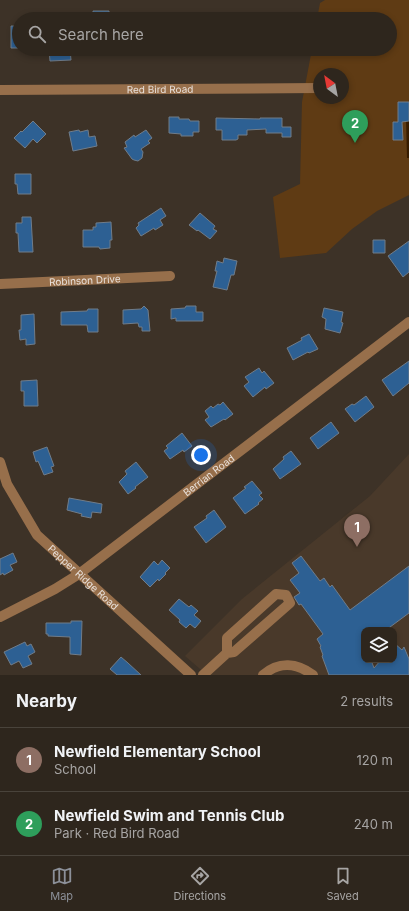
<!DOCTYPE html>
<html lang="en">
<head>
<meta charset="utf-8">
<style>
	:root { --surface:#2e261d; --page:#3a322a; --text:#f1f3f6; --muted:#a7a5a4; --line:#49433b; --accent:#8c9099 }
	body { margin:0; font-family:Inter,sans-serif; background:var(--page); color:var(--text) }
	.controls { position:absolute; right:12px; bottom:12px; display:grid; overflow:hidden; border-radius:8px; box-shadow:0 2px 6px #0003 }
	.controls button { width:36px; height:36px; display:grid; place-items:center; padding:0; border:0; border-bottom:1px solid var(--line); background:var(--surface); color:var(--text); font:20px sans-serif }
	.compass { position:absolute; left:313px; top:68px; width:36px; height:36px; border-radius:50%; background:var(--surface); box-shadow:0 2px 6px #0003; rotate:328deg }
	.you { position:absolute; left:201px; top:455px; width:14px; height:14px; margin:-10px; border:3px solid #fff; border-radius:50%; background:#1a73e8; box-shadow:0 0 0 6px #1a73e833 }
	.badge { display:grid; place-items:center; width:26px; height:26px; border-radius:50%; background:var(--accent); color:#fff; font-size:13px; font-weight:700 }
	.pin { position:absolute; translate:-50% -33px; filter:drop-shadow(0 1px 2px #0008) }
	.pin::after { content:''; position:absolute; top:21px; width:14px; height:12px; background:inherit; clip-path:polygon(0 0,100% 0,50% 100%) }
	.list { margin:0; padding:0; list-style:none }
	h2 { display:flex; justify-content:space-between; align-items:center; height:52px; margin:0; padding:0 16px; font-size:17px }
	h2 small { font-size:13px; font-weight:400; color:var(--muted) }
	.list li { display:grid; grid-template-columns:26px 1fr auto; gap:12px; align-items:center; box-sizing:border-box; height:64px; padding:0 16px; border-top:1px solid var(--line) }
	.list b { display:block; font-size:15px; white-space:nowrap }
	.list p { margin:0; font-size:13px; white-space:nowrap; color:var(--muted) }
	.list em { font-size:13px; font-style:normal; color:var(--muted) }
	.icon { flex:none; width:22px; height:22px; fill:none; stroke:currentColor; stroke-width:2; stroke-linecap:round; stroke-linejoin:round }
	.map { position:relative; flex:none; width:409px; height:675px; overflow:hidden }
	.search { position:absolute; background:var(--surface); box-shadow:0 2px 6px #0003; left:12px; right:12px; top:12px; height:44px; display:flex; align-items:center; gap:10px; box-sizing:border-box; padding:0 14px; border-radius:22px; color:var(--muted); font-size:15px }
	.sheet { height:180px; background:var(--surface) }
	nav { display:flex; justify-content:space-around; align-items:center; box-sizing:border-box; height:56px; border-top:1px solid var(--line); background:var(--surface); font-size:11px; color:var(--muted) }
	nav a { display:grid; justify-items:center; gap:2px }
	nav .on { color:var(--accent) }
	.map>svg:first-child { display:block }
	.built { fill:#49392a; fill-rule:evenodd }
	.green { fill:#5f3b14; fill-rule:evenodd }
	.water { fill:#371c00 }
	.building { fill:#2d6093; stroke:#707c89 }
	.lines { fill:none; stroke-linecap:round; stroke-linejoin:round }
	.minor { stroke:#976f4b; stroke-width:10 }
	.labels { text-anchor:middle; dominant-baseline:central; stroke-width:4; stroke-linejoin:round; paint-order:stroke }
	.street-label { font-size:10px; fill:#e8e0da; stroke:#33281e }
</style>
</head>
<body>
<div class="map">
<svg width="409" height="675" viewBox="0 0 409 675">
	<rect width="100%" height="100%" fill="#3d3227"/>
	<path class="built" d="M409 454V675H207L185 656 242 599 370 496ZM364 630H394V660H364Z"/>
	<path class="green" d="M325 0H409V195L377 211 352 229 326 253 280 258 273 197 300 184 302 102 312 49H390V19H317L320 3ZM319 74H343V98H319Z"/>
	<path class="water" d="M406 118H409V158H407Z"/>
	<path class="building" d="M93 11H109V19H93Z
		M11 26H19V48H11Z
		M49 49H70L71 60 50 61Z
		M398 102H409V121L402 122 403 140H393V122H398Z
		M169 117H179V119H189L190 121H199V132H193V136H181V134L169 133Z
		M216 118 260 119V118H282V127H291V137H282V133H266V129L247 130V135H238V139L236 140H222V130H216Z
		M33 121 46 134 37 143 33 139 25 148 14 138 21 131 22 132Z
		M79 130 80 132 88 130 89 137 95 136 97 146 73 151 69 132Z
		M146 130 152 138 148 141 150 143 141 149 143 152 142 158 138 161 134 160 132 159 124 148 127 147 125 142 134 135 135 137Z
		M15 174H31V194H18L17 184H15Z
		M161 208 166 216 160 220 163 225 155 230 154 228 141 236 136 228 139 225 138 223Z
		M200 213 215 226 213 229 217 231 210 239 198 230 197 231 189 225Z
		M22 217H31L33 252H19L18 233H16V223H22Z
		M111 222 112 240H110V248L100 249 99 247H83V230H93V227H96V223Z
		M373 240H385V253H373Z
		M409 241V272L403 277 388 256Z
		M224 258 237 261 234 275H231L227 290 213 287 217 271H215L217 261 223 263Z
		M144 306 148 310 150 331H142V327H139L138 323 123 324V310L141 309Z
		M186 306H196V312H203V321H176V318L171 319V309L185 308Z
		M324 308 343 312 341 322 343 323 340 333 325 329 326 319 322 317Z
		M88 309H98V332H88L87 325H61V312L87 311Z
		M34 314 35 344 26 345V339L20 340 19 330H21V315Z
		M309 334 318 349 309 353 308 352 293 360 287 348 302 340 301 338Z
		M409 361V383L393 396 382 380Z
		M259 368 262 373 264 371 274 383 266 389 265 387 253 397 244 386 249 382 245 377Z
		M37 380 38 406H24V391H21V381Z
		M366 396 374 407 355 422 345 409 352 404 354 405Z
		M223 402 233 414 225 420 224 419 211 427 205 420 209 417 205 411 211 406 213 408 218 404 220 405Z
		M331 422 339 433 318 449 310 438Z
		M182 433 192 446 184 452 183 450 170 459 164 451 168 448 166 446Z
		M47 447 54 466 51 467 53 472 44 475 38 461 36 462 33 452Z
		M291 451 301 464 280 479 273 469 284 459 283 457Z
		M136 462 148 477 135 487 136 488 128 494 119 482 127 474 125 471Z
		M252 481 262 493 259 495 263 499 258 503 259 504 245 514 233 498 246 488 244 487Z
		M69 498 102 504 101 513 92 512 91 518 81 516 82 514 67 510Z
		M214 510 226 527 206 543 194 527 207 518 206 516Z
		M13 553 17 562 10 565 13 570 4 575 3 573 0 575V559Z
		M301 556 320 581 324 578 330 587 332 585 350 610 409 566V613L386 630H364V660H371L374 668 381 660H394V643L402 650 404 647 409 659V675H329L322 656 323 655 320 647 321 646 317 639 323 634 301 604 299 605 294 597 300 593 290 580 299 573 292 563Z
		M162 560 170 568 165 573 166 574 159 581 158 579 150 587 140 577 154 561 158 565Z
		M179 599 189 607 191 605 198 611 194 615 201 621 195 628 190 624 186 628 179 622 180 620 169 610Z
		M71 621H82L81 655 70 654V637L48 636V634H46V623H71Z
		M25 642 27 646 31 644 35 652 28 656 32 664 23 668 19 661 11 665 4 652Z
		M121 657 128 663 141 675H117L110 669Z"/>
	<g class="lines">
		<g class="minor">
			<path id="s1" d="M0 90 319 88"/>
			<path id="s2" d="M0 284 170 276"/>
			<path id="s3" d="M0 462 7 484 37 535 191 675"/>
			<path id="s4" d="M0 617 55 589 79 574 409 322"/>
			<path d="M203 675 227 653 234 652 290 603 286 595 276 594 227 638V653"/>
			<path d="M263 675C279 661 297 663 313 675"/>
		</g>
	</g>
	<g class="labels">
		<g class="street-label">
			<text stroke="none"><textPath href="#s1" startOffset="160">Red Bird Road</textPath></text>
			<text stroke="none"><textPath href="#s2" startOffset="85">Robinson Drive</textPath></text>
			<text stroke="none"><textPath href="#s4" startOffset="253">Berrian Road</textPath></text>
			<text stroke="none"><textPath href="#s3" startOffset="145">Pepper Ridge Road</textPath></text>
		</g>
	</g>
</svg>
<div class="controls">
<button><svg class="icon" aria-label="layers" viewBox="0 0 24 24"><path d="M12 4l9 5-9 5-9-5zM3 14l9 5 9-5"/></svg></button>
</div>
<svg class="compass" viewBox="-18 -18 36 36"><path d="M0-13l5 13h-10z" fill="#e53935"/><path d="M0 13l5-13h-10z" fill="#a7a5a4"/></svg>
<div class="you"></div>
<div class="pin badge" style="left:357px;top:547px;background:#8d6e63">1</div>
<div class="pin badge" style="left:355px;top:143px;background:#2e9e5b">2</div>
<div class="search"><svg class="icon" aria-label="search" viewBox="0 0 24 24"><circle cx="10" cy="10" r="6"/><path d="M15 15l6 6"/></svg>Search here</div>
</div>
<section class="sheet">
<h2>Nearby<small>2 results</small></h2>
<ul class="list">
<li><span class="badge" style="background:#8d6e63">1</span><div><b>Newfield Elementary School</b><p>School</p></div><em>120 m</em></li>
<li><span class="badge" style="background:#2e9e5b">2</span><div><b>Newfield Swim and Tennis Club</b><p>Park · Red Bird Road</p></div><em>240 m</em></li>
</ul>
</section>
<nav>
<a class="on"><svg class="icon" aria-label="map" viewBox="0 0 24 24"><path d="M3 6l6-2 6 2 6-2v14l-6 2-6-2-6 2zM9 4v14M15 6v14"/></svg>Map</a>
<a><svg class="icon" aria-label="directions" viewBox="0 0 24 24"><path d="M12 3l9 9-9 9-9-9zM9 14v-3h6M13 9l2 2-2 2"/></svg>Directions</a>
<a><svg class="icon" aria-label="saved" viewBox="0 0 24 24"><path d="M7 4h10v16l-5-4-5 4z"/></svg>Saved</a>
</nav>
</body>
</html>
